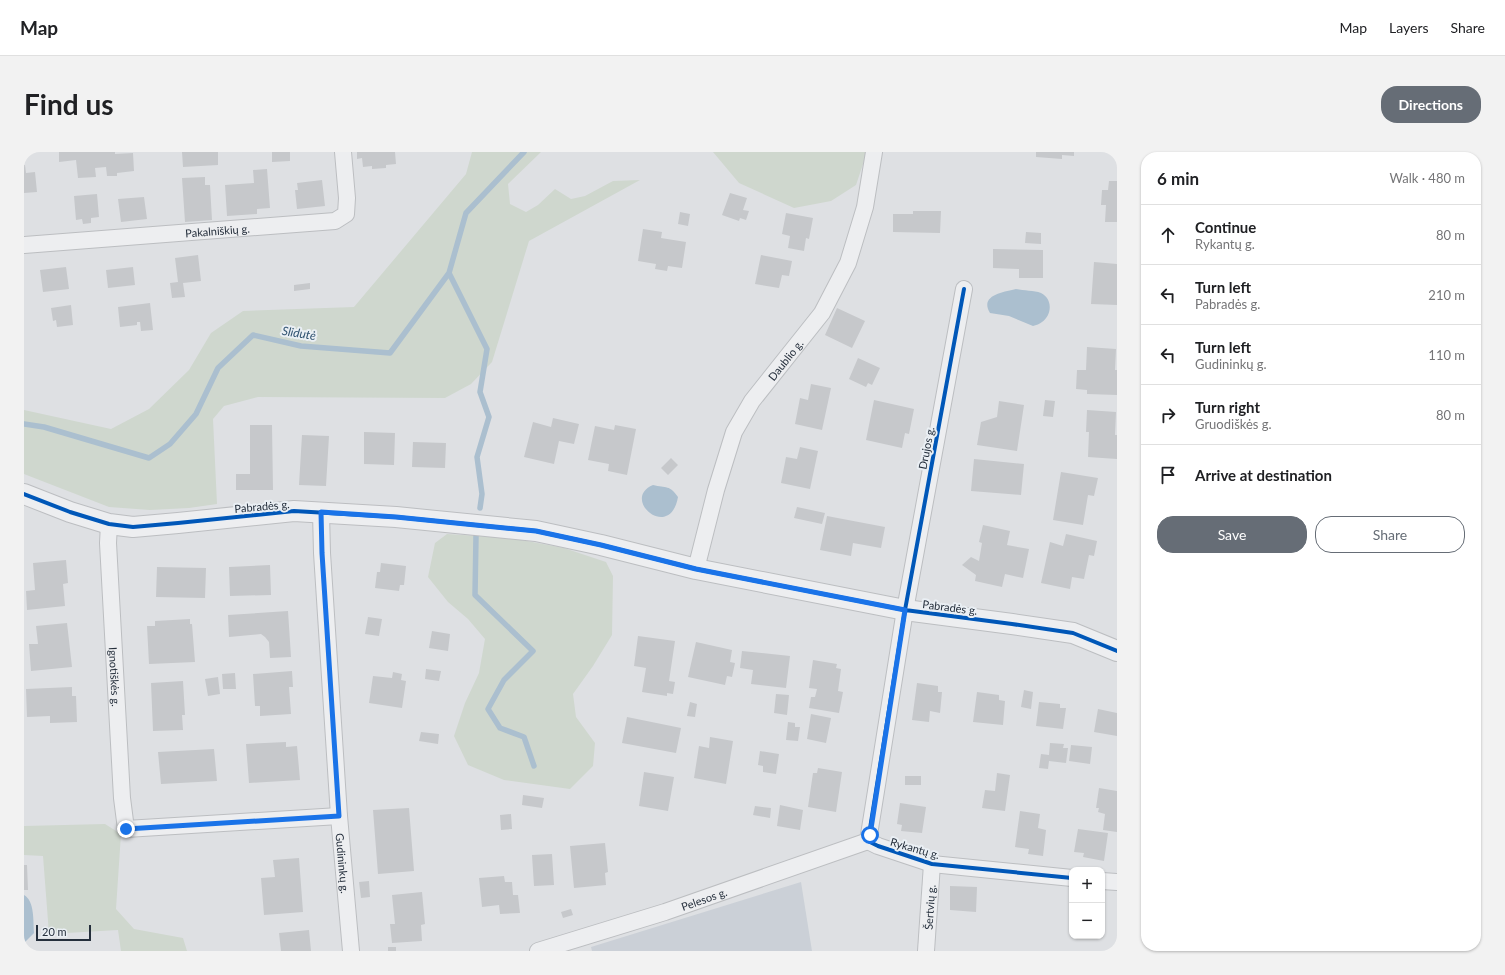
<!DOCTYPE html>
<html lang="en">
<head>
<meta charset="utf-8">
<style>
	:root { --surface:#fff; --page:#f2f2f2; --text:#202124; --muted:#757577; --line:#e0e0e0; --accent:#666d76 }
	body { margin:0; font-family:Lato,sans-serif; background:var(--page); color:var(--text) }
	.controls { position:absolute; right:12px; bottom:12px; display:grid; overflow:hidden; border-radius:8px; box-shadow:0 1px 3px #0004 }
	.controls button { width:36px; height:36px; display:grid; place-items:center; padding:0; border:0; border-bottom:1px solid var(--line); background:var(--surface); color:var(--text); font:20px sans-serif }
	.scale { position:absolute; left:12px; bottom:10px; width:55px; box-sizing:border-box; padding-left:4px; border:2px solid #252f3c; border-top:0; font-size:11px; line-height:14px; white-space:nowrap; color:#252f3c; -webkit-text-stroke:3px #eaeff4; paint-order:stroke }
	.stop { position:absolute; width:12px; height:12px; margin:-9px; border:3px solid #1a73e8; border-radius:50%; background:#fff }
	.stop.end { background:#1a73e8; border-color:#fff; box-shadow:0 1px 4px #0008 }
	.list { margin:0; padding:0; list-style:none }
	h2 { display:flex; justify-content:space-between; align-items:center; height:52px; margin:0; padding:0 16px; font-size:17px }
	h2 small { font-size:13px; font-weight:400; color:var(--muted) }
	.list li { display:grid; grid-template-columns:26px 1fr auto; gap:12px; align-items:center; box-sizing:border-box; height:60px; padding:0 16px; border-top:1px solid var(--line) }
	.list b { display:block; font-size:15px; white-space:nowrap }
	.list p { margin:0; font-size:13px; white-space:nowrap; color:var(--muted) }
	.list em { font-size:13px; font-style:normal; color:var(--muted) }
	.actions { display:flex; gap:8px; padding:12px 16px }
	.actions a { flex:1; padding:9px 0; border:1px solid var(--accent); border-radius:16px; text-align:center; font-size:14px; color:var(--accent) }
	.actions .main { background:var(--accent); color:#fff }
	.icon { flex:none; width:22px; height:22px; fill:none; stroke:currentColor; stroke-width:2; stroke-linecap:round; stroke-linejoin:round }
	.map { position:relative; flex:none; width:1093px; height:799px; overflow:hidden; border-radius:16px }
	header { display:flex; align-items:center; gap:24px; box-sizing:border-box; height:56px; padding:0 20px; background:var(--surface); border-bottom:1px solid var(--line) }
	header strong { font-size:19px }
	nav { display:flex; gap:22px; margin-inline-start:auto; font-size:14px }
	.intro { display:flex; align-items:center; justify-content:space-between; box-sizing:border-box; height:96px; padding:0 24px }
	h1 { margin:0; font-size:28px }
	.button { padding:10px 18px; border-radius:16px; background:var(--accent); color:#fff; font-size:14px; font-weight:700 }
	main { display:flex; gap:24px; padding:0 24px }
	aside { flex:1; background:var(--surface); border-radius:16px; box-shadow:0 1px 3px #0004 }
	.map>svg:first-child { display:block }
	.built { fill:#cbd0d7 }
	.green { fill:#cfd7ce }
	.water { fill:#abbfcf }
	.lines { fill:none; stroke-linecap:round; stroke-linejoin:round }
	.stream { stroke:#abbfcf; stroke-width:5.5 }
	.building { fill:#c6c8cb }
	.minor-casing { stroke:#bcbec1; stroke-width:18 }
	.tertiary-casing { stroke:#bcbec1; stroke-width:22 }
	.minor { stroke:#edeef0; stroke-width:16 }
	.tertiary { stroke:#edeef0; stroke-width:20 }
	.cycleway-casing { stroke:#eaeff4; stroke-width:6 }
	.cycleway { stroke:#0057b8; stroke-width:4 }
	.route { stroke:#1a73e8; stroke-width:5 }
	.labels { text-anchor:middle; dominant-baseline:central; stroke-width:4; stroke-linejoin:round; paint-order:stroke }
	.street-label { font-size:11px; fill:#252f3c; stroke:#eaeff4 }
	.water-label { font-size:12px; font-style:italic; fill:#2f5170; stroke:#eaeff4 }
</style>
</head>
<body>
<header>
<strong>Map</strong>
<nav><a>Map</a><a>Layers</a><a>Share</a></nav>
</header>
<div class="intro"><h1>Find us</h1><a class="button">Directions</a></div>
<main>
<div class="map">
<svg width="1093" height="799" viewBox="0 0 1093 799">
	<rect width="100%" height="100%" fill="#dee0e3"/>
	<path class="built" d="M777 730 788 799H568L567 795Z"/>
	<path class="green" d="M448 0H517L484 32 486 52 502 60 514 53 531 37 547 47 561 44 589 29 616 28 505 89 468 210 447 232 421 246 234 245 200 254 189 267 193 352 165 356 126 358 85 355 0 322V258L87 277 125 257 165 218 187 181 219 159 330 155 442 22Z
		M689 0H843L832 33 807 49 770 56 715 31Z
		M423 382 487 386 540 396 582 410 589 424 588 483 569 514 549 542 552 565 571 591 569 614 546 637 480 628 444 613 430 584 441 551 455 521 461 487 444 467 424 450 404 425 411 391Z
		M81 672 97 682 92 757 110 777 159 786 163 799H97L94 778 25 782 19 704 0 703V674Z"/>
	<path class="water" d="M992 137C1000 139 1010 138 1017 141 1029 147 1028 163 1018 170 1016 172 1012 173 1009 174L985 164 966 161C955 143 980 140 992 137Z
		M629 333C642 336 646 333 654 345 646 390 596 347 629 333Z
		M0 743C11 749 9 770 10 781L0 791Z"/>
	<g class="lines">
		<path class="stream" d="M425 121 463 197 456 240 465 265 453 305 458 342 456 356
			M0 272 20 275 125 306 146 292 172 262 194 216 229 183 277 194 366 201 425 121 442 61 500 0
			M452 384 451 443 509 499 480 528 464 557 476 576 500 585 510 614"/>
	</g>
	<path class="building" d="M35 0H91V2L109 1 110 19 93 21V24H83L82 15 71 16 72 25 54 26 52 8 35 10Z
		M158 0H194V13L159 15Z
		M248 0H266V9L248 10Z
		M333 0H371L372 12 362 13V16L348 17V14L339 15 338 6 333 7Z
		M1012 0H1050V4L1038 3V7L1012 5Z
		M0 13H1L2 21 11 20 13 40 0 41Z
		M243 17 246 56 233 57V62L203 64 201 33 230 31 229 18Z
		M181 25V33H186L188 68 161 70 158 26Z
		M298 28 301 54 273 57 271 38H274L273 31Z
		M1085 29H1093V70H1081L1082 53H1077L1078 38H1084Z
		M706 41 723 46 719 58 725 59 722 68 716 66 715 69 698 63Z
		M73 42 75 65 67 66V71L59 72 58 67 52 68 50 44Z
		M120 45 123 67 97 70 94 47Z
		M889 59H917L916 81 869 80V62H889Z
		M656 60 666 62 664 74 654 72Z
		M762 61 789 66 785 87 782 86 780 99 764 96 766 84 758 82Z
		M619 77 638 80 637 86 662 90 658 116 644 114 643 119 631 117 632 112 614 109Z
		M1002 80 1017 81V92L1001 91Z
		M969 97 1019 98V126H995V117L969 116Z
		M174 103 177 129 159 131 161 145 148 146 146 131 154 130 151 106Z
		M737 103 768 109 765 124 758 123 755 136 731 132Z
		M1070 110 1093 112V153L1067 152Z
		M42 115 45 137 19 140 16 118Z
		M109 115 111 133 84 136 82 118Z
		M286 131V137L270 139V133Z
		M126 151 129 178 117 179 116 170H113V173L96 175 94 155Z
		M47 153 49 173 33 175 32 168 29 169 27 156Z
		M813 156 841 169 828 196 801 183Z
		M1063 195 1092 197 1091 218H1093V243L1063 242V238L1052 237 1053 218H1062Z
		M834 206 856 216 848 233 844 231 842 235 825 227Z
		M787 232 807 236 798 278 771 272 776 246 784 248Z
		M850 248 890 257 885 282 881 281 878 296 842 288Z
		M1021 248 1031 249 1029 265 1019 264Z
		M975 249 1000 253 993 299 953 293 957 270 973 265Z
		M1063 258 1092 260 1091 283H1093V307L1064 305 1065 280H1062Z
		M529 266 555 272 550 292 535 289 530 312 500 305 509 270 527 275Z
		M226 273H248L249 338H212V322H226Z
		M591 273 612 277 603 323 584 319 585 312 564 308 571 274 590 278Z
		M340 280 371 281 370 313 340 312Z
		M278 283 305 284 302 334 275 333Z
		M389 290 422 291 421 316 388 315Z
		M776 295 794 299 786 337 757 331 762 305 773 307Z
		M647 306 654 313 644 323 637 316Z
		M950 307 1000 312 997 343 947 339Z
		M1037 320 1074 326 1070 344 1064 343 1059 373 1029 368Z
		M773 355 801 361 798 372 770 366Z
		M803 364 861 375 857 396 829 391 827 404 796 398Z
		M959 373 986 379 983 393 1005 397 999 426 981 422 978 435 951 429 952 423 938 413 947 405 955 409 958 391 955 390Z
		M1042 382 1073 389 1070 404 1065 403 1060 427 1048 425 1046 437 1017 431 1026 390 1039 394Z
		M42 408 44 431 39 432 41 454 3 458 2 439 11 438 9 411Z
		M357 411 382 414 380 433H376L375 439 351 436 353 420H356Z
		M246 413 247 443 206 444 205 415Z
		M133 415 182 416 181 446 132 445Z
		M264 459 267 505 246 506 245 490 241 485 237 482 205 485 204 463Z
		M344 465 358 467 355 484 341 482Z
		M166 467V472H168L171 510 125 512 123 474H131V469Z
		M43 471 48 515 7 519 5 492H14L12 474Z
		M408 479 426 482 424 499 405 496Z
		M614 484 651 489 645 529 651 530 649 542 643 541V544L618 540 622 516 610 514Z
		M672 490 708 498 706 510 711 511 708 525 703 524 701 533 664 525Z
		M718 499 766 504 762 536 727 532 729 518 716 516Z
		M789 508 813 512 812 516 817 517 814 539 819 540 815 561 785 556 787 545H791L793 537 785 536Z
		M402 517 417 519 415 529 401 527Z
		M268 519 269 535H265L267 562 236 564V554H231L229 522Z
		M369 520 378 522 377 528 382 529 378 556 345 551 349 524 368 526Z
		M211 521 212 537H199L198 522Z
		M194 525 196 542 184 544 181 527Z
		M159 529 161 563H158L159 578 129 579 127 531Z
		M893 531 914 534V540H918L916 561 906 559 905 570 888 568Z
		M48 535V544H52L53 570 26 571V564L3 565 2 537Z
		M1000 538 1009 540 1007 557 997 555Z
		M953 540 975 543V548L981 549 979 573 949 570Z
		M752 542 765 543 763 563 750 561Z
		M666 550 673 552 671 565 663 564Z
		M1015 550 1036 552V556H1042L1039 577 1012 574Z
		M1074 557 1093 561V584L1070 580Z
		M787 562 807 566 802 591 783 587Z
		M603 565 657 576 652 601 598 591Z
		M764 570 771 571V575H776L774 589 762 588Z
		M397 580 415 582 414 592 395 589Z
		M686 585 709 589 702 632 670 626 675 594 685 596Z
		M262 590V595L273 594 276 628 225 631 222 592Z
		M1026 591 1040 592 1039 596H1044L1042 611 1025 609 1024 617 1015 616 1017 602 1025 603Z
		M1047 593 1068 595 1066 612 1045 609Z
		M190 597 193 629 137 632 134 600Z
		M736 599 755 602 752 622 739 620V614L734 613Z
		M794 616 818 620 812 660 784 655 789 621H793Z
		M620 620 650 625 644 659 615 654Z
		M973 621 986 623 981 659 958 656 961 638 971 639Z
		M881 624H897V633H881Z
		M1075 636 1093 639V680L1079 678 1081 662 1074 660 1075 656H1072Z
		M499 643 520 646 518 656 498 653Z
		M876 651 902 655 898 681 877 679 878 673 873 672Z
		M756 653 779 658 776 678 753 674Z
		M731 654 747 656 746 666 729 663Z
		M385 656 390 719 354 722 349 658Z
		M996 659 1016 662 1014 676 1022 678 1019 704 1004 702 1005 697 991 695Z
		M487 662 488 677 477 678 476 663Z
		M1054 677 1084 681 1080 709 1059 705 1060 701 1050 700Z
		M581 691 584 720 581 721 582 733 550 736 546 694Z
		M528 702 530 733 510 734 508 703Z
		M275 706 279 760 240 763 237 726 251 725 249 708Z
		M0 713H3L4 738H0Z
		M480 724 481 730H488L489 743H494L496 761 476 762 475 753 458 755 455 726Z
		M345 729 346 745 337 746 335 730Z
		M926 734 953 735 952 760 926 758Z
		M398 740 401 772 397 773 398 789 368 791 366 772H371L368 743Z
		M547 757 549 763 539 766 537 760Z
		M285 778 287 799H257L255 781Z
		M364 795H372V799H364Z"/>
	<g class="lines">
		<defs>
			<g id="minor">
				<path id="s1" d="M0 93 311 69 322 62 323 46 319 0"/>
				<path d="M940 137 881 458 844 689 854 694 908 712 1048 726"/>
				<path id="s2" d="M297 360 298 401 315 664 327 799"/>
				<path id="s3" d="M85 372 84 391 98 646 102 677 315 664"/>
				<path id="s4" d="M672 417 692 338 710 280 728 249 798 161 824 111 841 55 850 0"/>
				<path d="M1078 729 1093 730"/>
				<path id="s5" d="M514 799 641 760 844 689"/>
				<path id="s6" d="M902 799 908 712"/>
			</g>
			<path id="tertiary" d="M0 342 46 360 85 372 109 375 154 371 270 359 372 365 512 379 577 393 672 417 881 458 988 472 1049 481 1093 499"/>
		</defs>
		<use href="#minor" class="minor-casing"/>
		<use href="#tertiary" class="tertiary-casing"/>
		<use href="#minor" class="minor"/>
		<use href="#tertiary" class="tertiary"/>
		<defs>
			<path id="cycleway" d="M940 137 881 458 844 689 854 694 908 712 1048 726
				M0 342 46 360 85 372 109 375 154 371 270 359 372 365 512 379 577 393 672 417 881 458 988 472 1049 481 1093 499"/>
		</defs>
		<use href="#cycleway" class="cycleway-casing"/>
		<use href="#cycleway" class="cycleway"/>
	</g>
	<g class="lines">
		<path class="route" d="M102 677 315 664 298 401 297 360 372 365 512 379 577 393 672 417 881 458 846 683"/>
	</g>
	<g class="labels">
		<g class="street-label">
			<text stroke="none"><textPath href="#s1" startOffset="194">Pakalniškių g.</textPath></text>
			<text stroke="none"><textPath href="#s4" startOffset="231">Daublio g.</textPath></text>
			<text transform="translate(902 296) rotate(-79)">Drujos g.</text>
			<text transform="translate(238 354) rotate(-5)">Pabradės g.</text>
			<text transform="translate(926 455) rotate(7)">Pabradės g.</text>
			<text stroke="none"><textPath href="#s3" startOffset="153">Ignotiškės g.</textPath></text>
			<text transform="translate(891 696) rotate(16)">Rykantų g.</text>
			<text stroke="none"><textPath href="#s2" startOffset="352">Gudininkų g.</textPath></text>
			<text stroke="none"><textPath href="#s5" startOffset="174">Pelesos g.</textPath></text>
			<text stroke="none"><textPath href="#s6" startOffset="44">Šertvių g.</textPath></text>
		</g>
		<g class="water-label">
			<text transform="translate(275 181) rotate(9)">Slidutė</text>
		</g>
	</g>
</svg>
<div class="controls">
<button>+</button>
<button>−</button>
</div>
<div class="scale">20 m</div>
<div class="stop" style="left:846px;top:683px"></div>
<div class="stop end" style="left:102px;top:677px"></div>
</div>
<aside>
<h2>6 min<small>Walk · 480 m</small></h2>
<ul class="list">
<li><svg class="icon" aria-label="ahead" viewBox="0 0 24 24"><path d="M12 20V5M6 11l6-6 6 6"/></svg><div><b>Continue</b><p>Rykantų g.</p></div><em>80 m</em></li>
<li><svg class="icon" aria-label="left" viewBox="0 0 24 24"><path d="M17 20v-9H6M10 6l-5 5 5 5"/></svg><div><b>Turn left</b><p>Pabradės g.</p></div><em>210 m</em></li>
<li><svg class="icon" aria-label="left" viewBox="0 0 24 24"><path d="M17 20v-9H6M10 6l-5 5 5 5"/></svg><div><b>Turn left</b><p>Gudininkų g.</p></div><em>110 m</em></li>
<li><svg class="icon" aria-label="right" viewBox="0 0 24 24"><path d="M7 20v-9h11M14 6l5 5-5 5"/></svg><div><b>Turn right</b><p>Gruodiškės g.</p></div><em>80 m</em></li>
<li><svg class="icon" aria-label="arrive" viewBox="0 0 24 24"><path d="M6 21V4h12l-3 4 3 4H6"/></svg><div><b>Arrive at destination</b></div></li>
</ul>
<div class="actions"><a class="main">Save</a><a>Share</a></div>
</aside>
</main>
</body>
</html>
